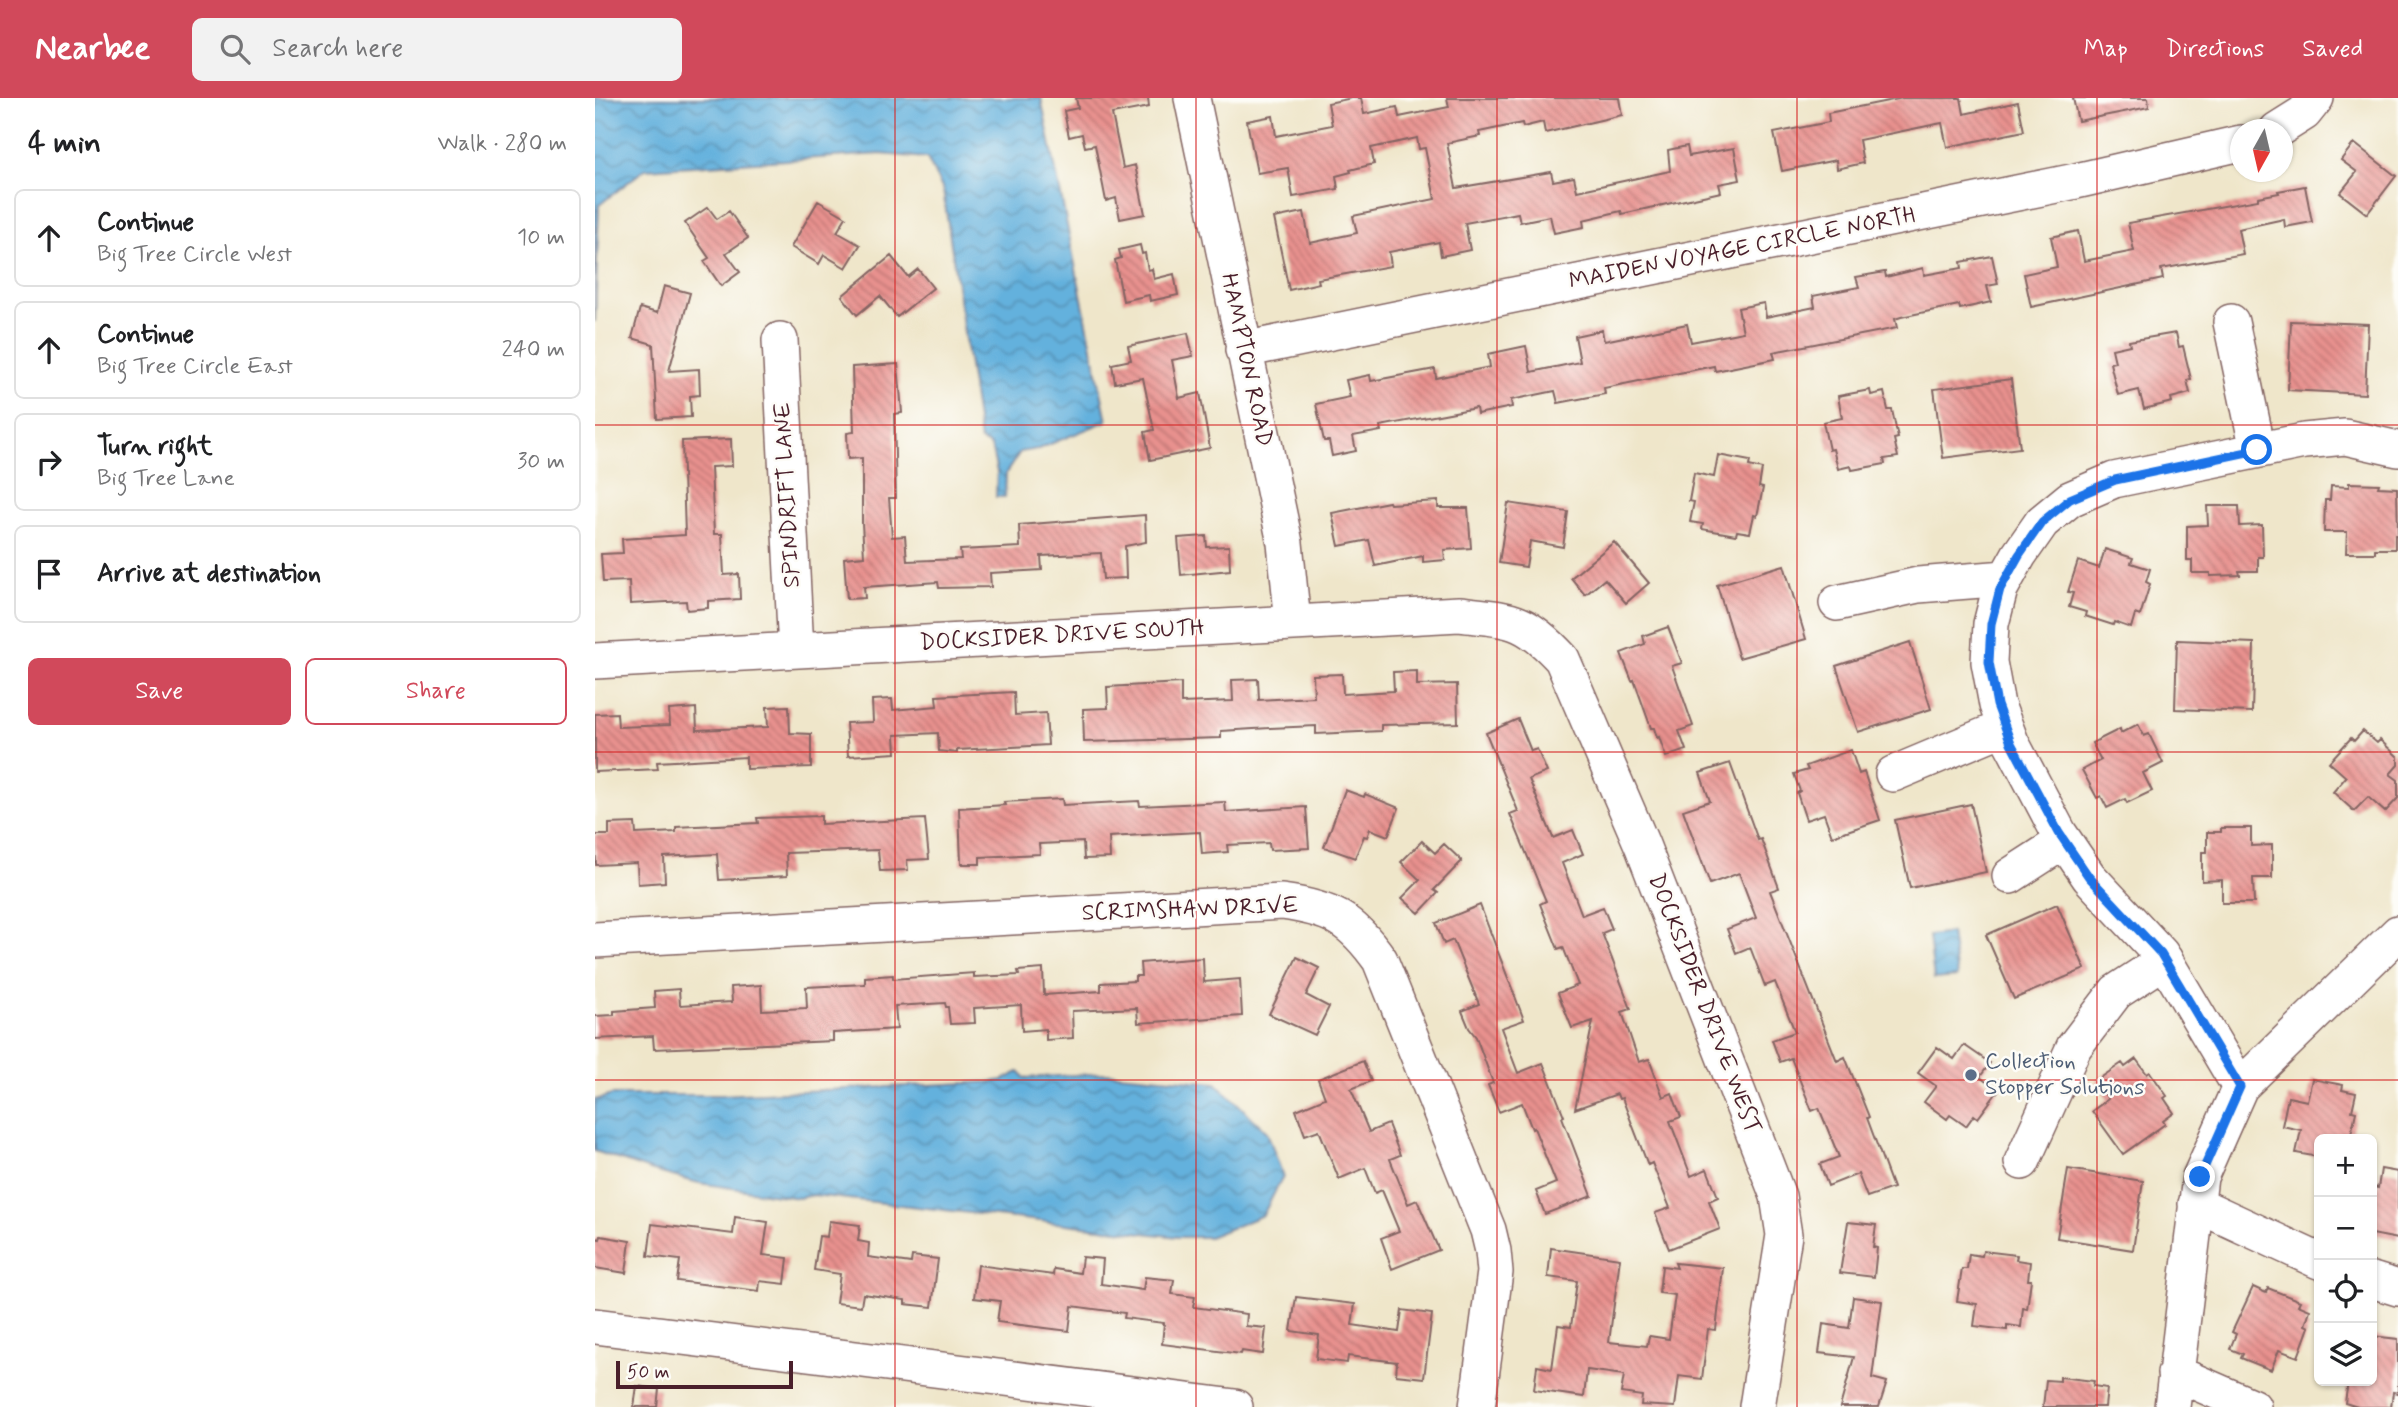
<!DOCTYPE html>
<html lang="en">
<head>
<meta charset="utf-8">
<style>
	:root { --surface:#fff; --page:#f2f2f2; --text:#202124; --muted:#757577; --line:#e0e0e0; --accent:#d1495b }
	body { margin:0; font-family:Mynerve,sans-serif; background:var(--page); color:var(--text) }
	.controls { position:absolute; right:21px; bottom:21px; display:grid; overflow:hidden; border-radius:10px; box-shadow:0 2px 5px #0004 }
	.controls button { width:63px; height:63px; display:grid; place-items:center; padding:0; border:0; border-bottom:2px solid var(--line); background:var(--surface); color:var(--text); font:35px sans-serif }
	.compass { position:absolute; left:1635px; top:21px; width:63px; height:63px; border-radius:50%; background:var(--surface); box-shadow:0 2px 5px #0004; rotate:188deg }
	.scale { position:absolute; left:21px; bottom:18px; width:177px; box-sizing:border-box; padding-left:7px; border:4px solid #4a1f2b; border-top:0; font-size:19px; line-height:24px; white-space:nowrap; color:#4a1f2b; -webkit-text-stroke:5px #fdfcf7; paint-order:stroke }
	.stop { position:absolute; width:21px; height:21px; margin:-16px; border:5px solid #1a73e8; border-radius:50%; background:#fff }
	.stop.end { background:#1a73e8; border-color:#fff; box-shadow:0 2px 7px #0008 }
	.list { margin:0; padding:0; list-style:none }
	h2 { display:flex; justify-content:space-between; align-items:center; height:91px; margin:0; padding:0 28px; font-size:30px }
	h2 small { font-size:23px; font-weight:400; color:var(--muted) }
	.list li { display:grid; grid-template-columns:46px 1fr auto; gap:21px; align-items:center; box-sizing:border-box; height:98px; margin:0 14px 14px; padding:0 14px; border:2px solid var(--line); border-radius:10px }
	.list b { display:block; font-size:26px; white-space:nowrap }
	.list p { margin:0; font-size:23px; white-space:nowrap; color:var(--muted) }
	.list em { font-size:23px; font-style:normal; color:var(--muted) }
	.actions { display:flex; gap:14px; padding:21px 28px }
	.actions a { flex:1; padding:16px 0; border:2px solid var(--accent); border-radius:10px; text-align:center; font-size:24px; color:var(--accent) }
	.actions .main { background:var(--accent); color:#fff }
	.icon { flex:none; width:38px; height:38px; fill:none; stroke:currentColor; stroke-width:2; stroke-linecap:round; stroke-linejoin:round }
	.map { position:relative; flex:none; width:1803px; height:1309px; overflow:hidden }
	header { display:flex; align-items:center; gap:42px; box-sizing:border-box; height:98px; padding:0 35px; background:var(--accent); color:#fff }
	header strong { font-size:33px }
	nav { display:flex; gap:38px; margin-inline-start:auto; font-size:24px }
	.search { width:490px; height:63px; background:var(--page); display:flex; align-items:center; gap:18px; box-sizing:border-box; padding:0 24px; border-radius:10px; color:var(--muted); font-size:26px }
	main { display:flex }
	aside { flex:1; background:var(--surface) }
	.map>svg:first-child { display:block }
	.water { fill:url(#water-waves); stroke:#576884; stroke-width:2 }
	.building { fill:url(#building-back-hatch) }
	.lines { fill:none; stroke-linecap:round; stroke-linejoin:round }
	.minor-casing { stroke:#846563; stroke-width:38 }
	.minor { stroke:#fff; stroke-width:35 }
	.route { stroke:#1a73e8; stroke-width:9 }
	.grid { fill:none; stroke:#d62828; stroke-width:2; stroke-opacity:0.55 }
	.service-dot { fill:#5c6f8a; stroke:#fdfcf7; stroke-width:2.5 }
	.labels { text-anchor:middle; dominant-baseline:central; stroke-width:5; stroke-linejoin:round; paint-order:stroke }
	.street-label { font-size:23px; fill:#4a1f2b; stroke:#fdfcf7 }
	.service-label { font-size:23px; fill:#4e5e75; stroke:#fdfcf7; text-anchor:start }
</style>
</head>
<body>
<header>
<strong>Nearbee</strong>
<div class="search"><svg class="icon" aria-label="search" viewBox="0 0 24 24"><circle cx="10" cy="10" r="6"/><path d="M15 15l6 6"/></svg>Search here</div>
<nav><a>Map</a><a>Directions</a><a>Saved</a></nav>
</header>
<main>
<aside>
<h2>4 min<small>Walk · 280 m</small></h2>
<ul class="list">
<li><svg class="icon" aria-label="ahead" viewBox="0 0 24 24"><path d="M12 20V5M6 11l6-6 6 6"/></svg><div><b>Continue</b><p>Big Tree Circle West</p></div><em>10 m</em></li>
<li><svg class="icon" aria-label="ahead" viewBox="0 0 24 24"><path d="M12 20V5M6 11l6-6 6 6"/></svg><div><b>Continue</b><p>Big Tree Circle East</p></div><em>240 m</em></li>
<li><svg class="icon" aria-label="right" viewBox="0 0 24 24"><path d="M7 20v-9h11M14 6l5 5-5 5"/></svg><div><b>Turn right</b><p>Big Tree Lane</p></div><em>30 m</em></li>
<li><svg class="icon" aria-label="arrive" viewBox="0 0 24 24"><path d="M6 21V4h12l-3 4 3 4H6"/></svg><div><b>Arrive at destination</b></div></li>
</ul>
<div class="actions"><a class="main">Save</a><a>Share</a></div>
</aside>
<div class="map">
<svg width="1803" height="1309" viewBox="0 0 1803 1309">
	<defs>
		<pattern id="water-waves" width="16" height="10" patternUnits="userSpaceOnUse" patternTransform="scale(1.75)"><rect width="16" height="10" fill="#64b1dd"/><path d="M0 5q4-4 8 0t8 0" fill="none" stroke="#548fb3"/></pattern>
		<pattern id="building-back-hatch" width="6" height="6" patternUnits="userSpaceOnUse" patternTransform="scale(1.75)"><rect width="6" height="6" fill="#e8918e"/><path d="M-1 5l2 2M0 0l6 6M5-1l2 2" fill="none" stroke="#be7674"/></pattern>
	</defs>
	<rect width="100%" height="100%" fill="#fdfcf7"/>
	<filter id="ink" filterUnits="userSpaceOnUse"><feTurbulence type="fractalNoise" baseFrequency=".0143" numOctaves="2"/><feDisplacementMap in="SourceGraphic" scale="14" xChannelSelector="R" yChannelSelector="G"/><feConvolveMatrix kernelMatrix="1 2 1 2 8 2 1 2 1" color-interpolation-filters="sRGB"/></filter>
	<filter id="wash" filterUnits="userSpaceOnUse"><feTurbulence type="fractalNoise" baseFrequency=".00686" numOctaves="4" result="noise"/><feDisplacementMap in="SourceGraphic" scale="28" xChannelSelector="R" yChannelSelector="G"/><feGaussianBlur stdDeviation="1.57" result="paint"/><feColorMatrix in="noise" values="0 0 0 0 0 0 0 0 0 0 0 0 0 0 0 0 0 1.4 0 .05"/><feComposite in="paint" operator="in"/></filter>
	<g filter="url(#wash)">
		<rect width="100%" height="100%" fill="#efe6ca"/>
		<path class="water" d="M0 0H446L512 323 443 351 425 354 411 375 410 399H401L402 374 396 348 385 342 348 92 332 60 285 56 50 71 4 107 0 224Z
			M1356 835 1362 879 1339 881 1334 838Z
			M424 974 430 980 512 975 621 985 672 1034 688 1078 668 1117 614 1139H583L219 1097 203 1100 104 1085 58 1073 0 1053V1002L17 997H125L394 984 408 982Z"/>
		<g id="blocks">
			<path class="building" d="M481 0H553L554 9 517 16 528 70 540 67 550 116 525 121 521 100 511 103 500 47 490 49 487 36 474 39 469 13 483 10Z
				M757 0H766L769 16 802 9 804 19 854 9 852 0H1024L1027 17 950 35 948 24 928 29 927 25 884 34 885 38 852 45 861 90 956 74 958 83 979 79 982 93 1075 73 1073 52 1092 48 1094 58 1139 50 1145 82 1124 86 1126 94 1027 116 1026 113 988 122 989 129 959 135 955 118 925 124 923 115 870 125 875 152 846 158 844 144 794 154 796 168 723 181 724 185 694 192 679 120 709 114 715 145 762 135 758 118 840 101 830 50 824 51 822 40 776 50 779 66 755 72 756 74 741 78 743 91 698 99 693 70 662 75 652 23 678 18 681 38 737 27 733 5Z
				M1308 0H1366L1369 16 1423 4 1429 33 1352 49 1347 25 1264 42 1268 65 1242 71 1241 62 1187 73 1179 35 1234 24 1233 15Z
				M1478 0H1553L1554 9 1483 23Z
				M1759 45 1801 78 1772 116 1745 95 1762 74 1746 62Z
				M1710 88 1717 124 1690 129 1689 121 1643 131 1648 156 1566 171 1568 181 1436 209 1429 176 1462 169 1456 139 1483 133 1489 163 1539 153 1533 125 1663 102V99L1684 95 1683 93Z
				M223 103 251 119 242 134 265 147 251 170 229 157 224 166 196 149Z
				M113 109 122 121 134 113 153 140 131 155 145 174 126 188 109 163 114 160 90 125Z
				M545 147 547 156 550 155 553 172 557 171 559 181 579 176 583 197 555 203 554 197 528 203 520 162 526 160 524 152Z
				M296 158 313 179 323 171 338 190 302 219 285 198 262 217 247 198Z
				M1397 158 1403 186 1392 188 1396 204 1365 211 1364 207 1306 219 1300 221 1302 230 1178 254 1180 261 1120 273 1119 268 1009 290 1010 296 963 305 960 293 916 302 917 309 882 316 881 310 785 328 786 333 758 338 761 353 737 358 734 343H729L721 306 755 299 751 282 775 277 776 283 840 271 841 280 895 269 893 256 931 248 936 274 985 264 980 238 1007 232 1009 243 1092 226 1096 244 1148 234 1143 210 1169 205 1171 219 1220 209 1218 198 1264 189 1261 179 1290 174 1291 179 1328 170 1329 177 1367 170 1366 164Z
				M69 188 95 195 74 273 104 271 105 297 95 298 96 319 62 321 58 246 37 240 45 210 62 215Z
				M1696 223 1773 226 1770 296 1693 292Z
				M593 235 598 258 577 262 584 300 605 295 615 350 555 362 550 334 559 332 548 280 520 285 517 266 536 262 533 248Z
				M1581 235 1584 249 1588 248 1596 281 1592 282 1595 295 1576 300 1577 304 1549 311 1544 292 1523 297 1515 265 1520 264 1517 251 1535 247 1534 243Z
				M303 266 307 315 299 316 301 400H294L297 439 310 438 312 463 366 461 365 452 425 449 424 427 550 417 551 444 530 448 531 480 508 481 506 455 446 458 447 472 395 475 396 489 344 490 343 484 269 489 270 500 252 501 249 460 269 458 267 425V360L253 361 252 335 259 334 257 269Z
				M1416 281 1425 350 1348 360 1339 291Z
				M1275 292 1276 297 1289 294 1293 312H1297L1303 340 1299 341 1303 359 1289 361 1290 366 1257 372 1256 368 1243 371 1238 351 1234 352 1228 324 1247 320 1243 298Z
				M136 341 137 368 116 369 119 436H127L129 477 144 476 145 501 113 503V510L92 512 91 503 35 506 34 483 8 484 6 456 28 455 27 441 90 437 87 343Z
				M1123 357 1155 363 1154 368 1167 371 1164 389 1168 390 1162 418 1159 417 1155 435 1142 433 1141 437 1107 431 1108 426 1095 424 1099 404 1094 403 1099 375 1119 379Z
				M1754 385 1784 386 1783 389 1802 390 1803 437H1800V451H1780V455H1751L1752 434H1729L1730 402H1735L1736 388 1754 389Z
				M843 403V410H873L876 450 849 452 850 462 828 464V458L780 468 774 442 744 448 737 415 794 404 795 406Z
				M913 405 973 414 968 449 935 443 931 469 904 465Z
				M1612 408H1644L1645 428 1667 427 1668 459H1663V473H1644L1645 477 1615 478V475H1597V462H1592V428L1613 427Z
				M611 438 612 449 634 448 635 472 586 477 583 440Z
				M1019 444 1054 485 1031 505 1010 481 990 497 976 480Z
				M1510 451 1538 460 1536 465 1555 471 1551 484 1555 486 1545 518 1540 516 1536 530 1519 524 1518 527 1490 518 1491 514 1474 509 1478 495 1473 494 1483 463 1504 470Z
				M1189 467 1211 541 1144 560 1122 487Z
				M1073 529 1087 565 1077 568 1098 628 1084 633 1091 652 1071 659 1064 639 1062 640 1059 630H1056L1039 582 1037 583 1026 555 1050 546 1048 538Z
				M1582 542 1659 545 1657 614 1580 611Z
				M1315 544 1336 611 1263 634 1241 568Z
				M822 573V587L862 586 863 625 786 627V633L721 636V628L675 630 626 633V640L489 644 488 611 513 610 512 589 586 585V605L638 603 637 582 663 581 664 602 719 599 718 577 747 576 748 596 799 593 798 574Z
				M419 594 420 617 451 615 453 647 362 652V655L344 653 343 635 300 637 301 655 253 658 251 625 278 624 277 602 297 601 298 612 342 608 341 598Z
				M194 608 195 635 216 636V669L151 671V659L62 664 63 671 0 674V616L22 615 23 629 75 627 74 612 101 610 102 632 173 629 172 609Z
				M923 621 936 653 942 651 952 674 934 681 958 740 978 732 988 756 967 765 987 817 1008 809 1017 831 1007 835 1036 911 1027 914 1044 964 1054 961 1068 999 1077 995 1086 1019 1075 1023 1096 1078 1112 1071 1123 1099 1114 1103 1125 1131 1074 1151 1060 1115 1075 1110 1057 1065 1053 1067 1027 1000 1024 1001 1022 996 980 1011 998 923 977 930 963 895 983 887 968 849 963 851 945 806 951 803 915 716 923 713 891 635Z
				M1543 626 1549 638 1554 636 1568 665 1548 675 1557 693 1532 705 1530 701 1512 710 1506 698 1502 700 1487 672 1506 662 1497 645 1525 631 1526 635Z
				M1768 633 1782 645 1785 642 1803 659V667L1795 676 1803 682V700L1790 714 1773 699 1759 713 1738 694 1751 679 1734 664 1756 640 1759 643Z
				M1256 652 1264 676 1269 674 1285 722 1237 738 1229 716 1211 722 1202 695 1205 693 1199 676 1213 672 1211 668Z
				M1135 665 1163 742 1166 741 1184 790 1175 793 1242 963 1250 959 1274 1019 1272 1020 1298 1090 1272 1099 1263 1076 1233 1088 1225 1066 1244 1059 1224 1010 1217 1013 1196 960 1185 964 1177 942 1200 934 1180 884 1170 888 1155 849 1141 855 1132 831 1161 820 1144 775 1115 786 1088 712 1115 703 1105 675Z
				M750 692 769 699 770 696 804 710 793 738 775 731 772 739 769 738 760 760 729 749Z
				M467 701 468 707 544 703 545 708 630 704 631 714 711 709 714 750 675 752 674 745 632 747 633 754 607 756 605 734 565 736 514 739 515 760 489 761 488 744 444 746 445 756 385 759V766H366L364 710 410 707 409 704Z
				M1376 706 1391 774 1315 790 1300 722Z
				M226 718V726L330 721 334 761 312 762 313 772 285 773 283 752 191 755 192 778 124 782 122 756 69 759 70 784 43 786 42 765 1 767 0 737H14V726L40 725 41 736 81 734V729L163 725 162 720Z
				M1626 730H1656V748L1677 747V780H1658L1659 805H1627V782L1607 783V754H1612V734H1626Z
				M827 743 840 755 849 746 867 763 839 792 843 795 824 815 807 800 825 782 806 764Z
				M1462 806 1490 871 1419 901 1391 837Z
				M885 807 929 922 906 930 923 975 948 965 969 1018 967 1019 997 1098 950 1116 941 1093 961 1085 939 1030 937 1031 927 1005 904 1014 893 987 898 985 881 939 874 930 867 913 884 906 858 842 849 846 841 825Z
				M702 859 724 870 711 897 734 909 720 937 674 916Z
				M608 860 609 884 645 881 647 918 543 925 542 910 477 913 478 940 451 942V931L427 933 426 907 379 910 380 925 355 926 353 909H351L350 905 300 908 302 931 238 935V943L59 951 58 938 0 941V918L19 917V913L60 910 59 893 84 891 85 907 137 904 136 889 166 887 167 912 212 910 211 889 270 886V879L298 877V881L379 875V879L424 877 423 873 448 871 449 897 506 893V885L540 883V878H546L545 865Z
				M1369 947 1395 965 1385 979 1403 993 1383 1020 1379 1017 1371 1028 1355 1017 1352 1021 1329 1004 1341 988 1323 975 1342 949 1359 961Z
				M1541 961 1552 976 1555 974 1572 998 1569 1000 1579 1015 1568 1023 1570 1026 1528 1056 1497 1013 1513 1001 1501 983 1527 965 1530 969Z
				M768 963 776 983 756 991 774 1034 793 1026 805 1057 795 1061 813 1106 822 1102 844 1152 797 1171 786 1140 804 1133 787 1092 780 1095 770 1070 744 1081 724 1032 710 1037 701 1012 730 1000 723 981Z
				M1717 981 1748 987 1747 992 1761 995 1757 1013 1761 1014 1755 1041H1724V1059L1701 1055 1706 1032 1687 1028 1693 999 1712 1003Z
				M1473 1071 1548 1083 1538 1152 1462 1140Z
				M1786 1071 1803 1074V1141L1777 1136V1105L1779 1089 1783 1090Z
				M140 1119 173 1124 168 1157 193 1160 190 1186 165 1183 164 1193 82 1183 85 1162 53 1158 57 1126 138 1136Z
				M234 1123 265 1127 263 1143 274 1145 273 1159 316 1165 317 1158 343 1161 337 1209 310 1206V1202L268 1196 266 1208 241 1205 245 1176 219 1172 224 1138 232 1139Z
				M1253 1124 1281 1127 1278 1149 1282 1150 1279 1179 1245 1175Z
				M6 1138 35 1143 31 1175 0 1170V1140L5 1141Z
				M956 1150 1025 1160 1014 1244 1052 1248 1054 1238 1074 1241 1080 1197 1064 1195 1067 1168 1082 1170 1080 1165 1128 1170 1121 1232 1113 1231 1107 1281 1084 1278 1080 1309 1046 1307 1047 1298 1026 1295 1029 1277 992 1272 989 1299 939 1292 942 1268 957 1271 963 1227 976 1229 982 1183 953 1179Z
				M1388 1153 1422 1157 1421 1162 1435 1164 1433 1182H1436L1432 1211 1428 1210 1426 1229 1412 1227V1232L1379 1228 1382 1206 1362 1203 1367 1171H1372L1374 1156 1387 1158Z
				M487 1159 508 1161 506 1186 548 1192 550 1179 579 1182 577 1196 600 1199 598 1209 652 1216 651 1228 671 1230 668 1256 647 1253 646 1256 567 1246 569 1225 529 1220 530 1215 477 1208 474 1233 402 1224 405 1203 379 1200 383 1167 458 1177 459 1171 485 1175Z
				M1658 1189 1671 1195 1673 1190 1705 1203 1703 1207 1715 1212 1710 1227 1714 1229 1703 1259 1684 1252 1676 1272 1646 1260 1648 1256 1635 1251 1641 1236 1637 1234Z
				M701 1199 760 1206 757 1227 804 1234 807 1212 837 1216 829 1280 801 1277 802 1264 753 1258 752 1265 721 1261 724 1237 696 1233Z
				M1258 1199 1287 1203 1277 1280 1292 1284 1284 1309H1245L1259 1259 1224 1255 1228 1226 1254 1230Z
				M1777 1238 1803 1241V1295L1798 1294 1796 1309H1763L1750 1305 1753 1283H1777Z
				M1465 1279 1499 1283 1498 1288 1512 1290 1510 1309H1448L1451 1282 1465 1283Z
				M42 1288 64 1291 62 1309H39Z"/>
		</g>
	</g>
	<g filter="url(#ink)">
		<use href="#blocks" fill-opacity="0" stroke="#846563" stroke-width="2"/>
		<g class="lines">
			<defs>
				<path id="minor" d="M597 0 690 445 698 525
					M1682 32 1709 15 1721 0
					M1636 224 1663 352
					M185 242 201 552
					M648 252 1481 83 1646 45
					M1242 505 1323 487 1411 480
					M0 563 864 516C917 522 929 520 967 561L1047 747 1183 1098 1189 1137 1162 1309
					M1298 676 1410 629
					M1415 778 1469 743
					M0 842 687 804C737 811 756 821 785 862L893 1132 898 1153 900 1174 882 1309
					M1645 989 1566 856 1494 779 1464 735 1416 644 1402 607 1394 564 1396 526 1405 491 1424 457 1447 424 1475 401 1519 382 1709 343 1750 339 1803 351
					M1427 1064 1479 949 1521 894 1570 862
					M1601 1106 1724 1163
					M1777 1182 1803 1190
					M0 1228 640 1309
					M1580 1275 1658 1309
					M1577 1309 1605 1079 1645 989 1803 835"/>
			</defs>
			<use href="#minor" class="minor-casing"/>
			<use href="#minor" class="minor"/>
		</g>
	</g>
	<g class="lines" filter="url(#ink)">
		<path class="route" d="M1605 1079 1645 989 1566 856 1494 779 1464 735 1416 645 1402 607 1394 564 1396 526 1405 491 1424 457 1447 424 1475 401 1520 382 1662 352"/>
	</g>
	<path class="grid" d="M300 0V1309M601 0V1309M902 0V1309M1202 0V1309M1502 0V1309M0 327H1803M0 654H1803M0 982H1803"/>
	<circle class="service-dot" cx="1376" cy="977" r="7"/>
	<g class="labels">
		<g class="street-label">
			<text transform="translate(1147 151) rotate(-11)">MAIDEN VOYAGE CIRCLE NORTH</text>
			<text transform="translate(651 262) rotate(78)">HAMPTON ROAD</text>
			<text transform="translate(193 397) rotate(-93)">SPINDRIFT LANE</text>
			<text transform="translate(467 538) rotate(-3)">DOCKSIDER DRIVE SOUTH</text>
			<text transform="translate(595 812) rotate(-2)">SCRIMSHAW DRIVE</text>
			<text transform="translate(1109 906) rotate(69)">DOCKSIDER DRIVE WEST</text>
		</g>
		<g class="service-label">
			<text x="1390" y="964">Collection<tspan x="1390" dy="26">Stopper Solutions</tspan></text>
		</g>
	</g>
</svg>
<div class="controls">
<button>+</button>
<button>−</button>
<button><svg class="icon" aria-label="locate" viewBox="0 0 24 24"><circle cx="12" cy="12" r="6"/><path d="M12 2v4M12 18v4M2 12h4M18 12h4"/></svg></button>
<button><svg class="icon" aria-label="layers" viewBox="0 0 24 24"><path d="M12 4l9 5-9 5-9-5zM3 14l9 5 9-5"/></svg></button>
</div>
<svg class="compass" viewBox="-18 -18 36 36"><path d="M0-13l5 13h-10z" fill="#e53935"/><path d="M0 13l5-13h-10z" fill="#757577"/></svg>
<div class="scale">50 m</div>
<div class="stop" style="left:1662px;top:352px"></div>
<div class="stop end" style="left:1605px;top:1079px"></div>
</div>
</main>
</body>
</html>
